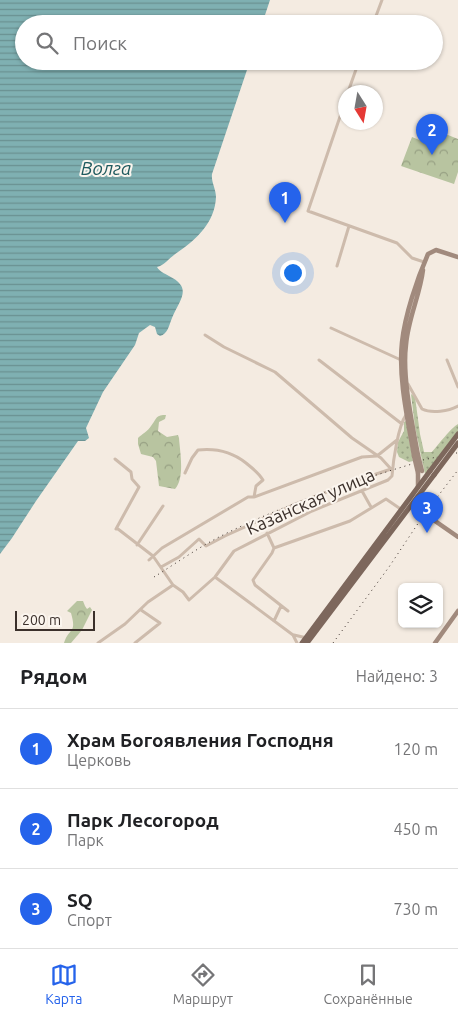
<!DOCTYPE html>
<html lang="ru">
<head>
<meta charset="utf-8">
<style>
	:root { --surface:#fff; --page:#f6f6f6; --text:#202124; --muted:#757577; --line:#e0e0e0; --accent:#2563eb }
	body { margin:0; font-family:Ubuntu,sans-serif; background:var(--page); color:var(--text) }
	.controls { position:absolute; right:15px; bottom:15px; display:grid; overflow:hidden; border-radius:8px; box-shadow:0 1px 4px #0004 }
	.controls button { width:45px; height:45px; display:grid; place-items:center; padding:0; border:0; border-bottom:1px solid var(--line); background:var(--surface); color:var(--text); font:25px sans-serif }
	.compass { position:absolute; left:338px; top:85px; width:45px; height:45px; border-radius:50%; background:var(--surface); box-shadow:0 1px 4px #0004; rotate:169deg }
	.scale { position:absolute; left:15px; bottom:12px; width:80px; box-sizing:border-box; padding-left:5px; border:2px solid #3b302b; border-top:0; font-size:14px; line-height:18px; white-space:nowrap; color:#3b302b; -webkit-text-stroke:4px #fbf5ee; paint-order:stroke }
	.you { position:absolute; left:292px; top:272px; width:18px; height:18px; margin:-12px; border:4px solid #fff; border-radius:50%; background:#1a73e8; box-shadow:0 0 0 8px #1a73e833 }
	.badge { display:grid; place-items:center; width:32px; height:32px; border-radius:50%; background:var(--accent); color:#fff; font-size:16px; font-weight:700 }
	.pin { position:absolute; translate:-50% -41px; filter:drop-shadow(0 1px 2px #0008) }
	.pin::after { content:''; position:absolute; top:26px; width:18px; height:15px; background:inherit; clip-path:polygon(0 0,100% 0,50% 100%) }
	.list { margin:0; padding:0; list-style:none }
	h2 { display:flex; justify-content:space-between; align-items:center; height:65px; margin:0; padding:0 20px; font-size:21px }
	h2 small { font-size:16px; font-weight:400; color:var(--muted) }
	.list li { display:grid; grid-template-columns:32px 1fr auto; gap:15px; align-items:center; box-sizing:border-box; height:80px; padding:0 20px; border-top:1px solid var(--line) }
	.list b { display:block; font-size:19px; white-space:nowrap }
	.list p { margin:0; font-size:16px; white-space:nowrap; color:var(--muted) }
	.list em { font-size:16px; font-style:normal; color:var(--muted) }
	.icon { flex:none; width:28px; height:28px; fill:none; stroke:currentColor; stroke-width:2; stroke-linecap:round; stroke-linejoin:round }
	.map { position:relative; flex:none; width:458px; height:643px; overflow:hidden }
	.search { position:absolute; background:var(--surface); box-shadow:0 1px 4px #0004; left:15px; right:15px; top:15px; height:55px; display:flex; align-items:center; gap:12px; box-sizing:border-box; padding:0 18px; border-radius:28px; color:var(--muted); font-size:19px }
	.sheet { height:305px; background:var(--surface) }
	nav { display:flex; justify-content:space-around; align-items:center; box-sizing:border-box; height:70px; border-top:1px solid var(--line); background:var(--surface); font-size:14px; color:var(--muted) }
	nav a { display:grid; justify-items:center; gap:2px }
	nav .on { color:var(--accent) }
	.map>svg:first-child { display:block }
	.grass { fill:url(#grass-dots) }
	.forest { fill:url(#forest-crowns) }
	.water { fill:url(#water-rules) }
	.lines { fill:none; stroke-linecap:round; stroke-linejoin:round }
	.street { stroke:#cdbbac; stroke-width:3 }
	.secondary { stroke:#a18a7d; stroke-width:4.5 }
	.primary { stroke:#7d675c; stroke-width:5 }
	.rail { stroke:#3b302b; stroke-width:1; stroke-dasharray:1 4; stroke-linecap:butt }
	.secondary-bridge { stroke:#a18a7d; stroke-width:4.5 }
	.primary-bridge { stroke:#7d675c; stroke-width:5 }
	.labels { text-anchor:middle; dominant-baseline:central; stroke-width:4; stroke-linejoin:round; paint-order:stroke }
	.street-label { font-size:18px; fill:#3b302b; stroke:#fbf5ee }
	.water-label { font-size:19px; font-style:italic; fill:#1f5a5e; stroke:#fbf5ee }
</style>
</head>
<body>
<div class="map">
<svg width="458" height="643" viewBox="0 0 458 643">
	<defs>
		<pattern id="grass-dots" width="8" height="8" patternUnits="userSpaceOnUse" patternTransform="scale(1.25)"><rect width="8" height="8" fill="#b8c4a0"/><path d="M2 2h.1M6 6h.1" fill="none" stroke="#97a083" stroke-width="1.8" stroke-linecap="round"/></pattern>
		<pattern id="forest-crowns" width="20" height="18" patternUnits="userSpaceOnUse" patternTransform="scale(1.25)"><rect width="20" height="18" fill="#b8c4a0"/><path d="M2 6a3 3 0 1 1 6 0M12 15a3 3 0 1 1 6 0" fill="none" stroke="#97a083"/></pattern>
		<pattern id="water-rules" width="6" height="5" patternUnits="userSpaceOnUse" patternTransform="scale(1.25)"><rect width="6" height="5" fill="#7fb0b2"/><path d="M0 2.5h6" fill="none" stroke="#699091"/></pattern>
	</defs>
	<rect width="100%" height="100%" fill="#f4ebe1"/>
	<path class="grass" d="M411 394 415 397 420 434 424 452H432C438 445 451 428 458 424V432L425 474 415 427Z
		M406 421 413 461 409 462 399 457 397 452 398 442 404 431V422Z"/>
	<path class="forest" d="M433 129 458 139V172L454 184 401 166 412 137 427 143Z
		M163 415H166L165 419 159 422 158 431 167 437 178 435 179 438C180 452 185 478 175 489L159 486 156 461 153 457 141 454 138 444V438C142 434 148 431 151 426 156 420 155 416 163 415Z
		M77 601H83L85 606 87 609 90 607 92 610 82 630 71 643H64C69 627 77 634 71 613L67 611Z"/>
	<path class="water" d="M0 0H270L262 24H24V61H250L212 174C211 182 216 189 216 197 215 222 197 239 178 252 170 257 165 265 157 267 160 272 164 273 169 276 193 288 180 299 172 318 169 325 168 334 160 336L157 334 155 327 150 325 139 333 135 345 103 392 86 428 89 438 85 441H78L36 501 12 538 0 554Z"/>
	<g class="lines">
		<path class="street" d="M373 24 382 0
			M348 92 359 61
			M346 99 308 211 397 243 412 258 424 262
			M337 266 349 226
			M331 328 401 360
			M205 335 224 347 275 372 352 438 381 458 391 469
			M319 360 402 424
			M447 360 458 387
			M408 384 422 409C432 414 449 411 458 406
			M115 459 131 472 132 479 139 487 116 529H118L153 556 173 585 183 592 189 600 215 577 234 551 312 511 388 480 392 476C393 462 398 426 406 415
			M185 473 192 458 198 450C216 448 231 451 246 463 253 469 258 472 263 480L256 486 254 497
			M362 491 371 507
			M267 533 274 548
			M137 545 163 506
			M149 560 162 548 248 497H254L362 457 377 456 397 440
			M161 567 179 557 199 539 206 546 225 536 293 505 347 484 391 469
			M215 577 293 635 297 643
			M288 611 255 585 253 580 272 553 274 548 350 521 386 499 402 510
			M274 621 281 606
			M294 635 307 638
			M98 643 125 624 148 602 173 585
			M135 643 160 623 141 610"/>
		<path class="secondary" d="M418 455C412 423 402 376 406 345 408 319 420 295 423 270
			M414 456C408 421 398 378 402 342 405 315 417 279 428 254L436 250 458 257
			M418 473V487
			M412 505 458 537
			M435 643 458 611"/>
		<path class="primary" d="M302 643 430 471
			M307 643 434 475"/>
		<path class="rail" d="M456 453H458
			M423 460 437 457
			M154 577C175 564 196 549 219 537 280 506 346 484 412 464
			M333 643 389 567 425 513 458 470"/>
		<path class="secondary-bridge" d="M418 455 422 471
			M414 456 418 473"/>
		<path class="primary-bridge" d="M430 471 458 434
			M434 475 458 443"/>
	</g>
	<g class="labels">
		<g class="street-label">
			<text transform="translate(310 501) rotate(-24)">Казанская улица</text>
		</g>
		<g class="water-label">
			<text x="106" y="168">Волга</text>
		</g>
	</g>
</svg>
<div class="controls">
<button><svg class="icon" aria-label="layers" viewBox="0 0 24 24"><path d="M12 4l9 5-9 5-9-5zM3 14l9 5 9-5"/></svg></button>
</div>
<svg class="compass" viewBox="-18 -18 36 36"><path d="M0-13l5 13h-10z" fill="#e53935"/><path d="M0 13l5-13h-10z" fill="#757577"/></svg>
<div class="scale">200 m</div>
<div class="you"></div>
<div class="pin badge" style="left:285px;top:223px">1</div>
<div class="pin badge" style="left:432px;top:155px">2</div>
<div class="pin badge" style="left:427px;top:533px">3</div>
<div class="search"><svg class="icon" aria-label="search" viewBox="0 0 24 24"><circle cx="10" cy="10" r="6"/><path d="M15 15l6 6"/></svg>Поиск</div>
</div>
<section class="sheet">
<h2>Рядом<small>Найдено: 3</small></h2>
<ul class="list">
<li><span class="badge">1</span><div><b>Храм Богоявления Господня</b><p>Церковь</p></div><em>120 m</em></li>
<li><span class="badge">2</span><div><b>Парк Лесогород</b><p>Парк</p></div><em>450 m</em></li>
<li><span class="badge">3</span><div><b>SQ</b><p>Спорт</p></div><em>730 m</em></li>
</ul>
</section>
<nav>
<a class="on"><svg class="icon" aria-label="map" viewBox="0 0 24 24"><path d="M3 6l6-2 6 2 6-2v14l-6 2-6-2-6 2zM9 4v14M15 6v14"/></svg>Карта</a>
<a><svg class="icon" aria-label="directions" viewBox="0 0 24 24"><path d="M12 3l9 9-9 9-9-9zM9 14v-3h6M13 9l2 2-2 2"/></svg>Маршрут</a>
<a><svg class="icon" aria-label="saved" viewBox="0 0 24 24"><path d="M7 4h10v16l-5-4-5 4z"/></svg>Сохранённые</a>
</nav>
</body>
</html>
